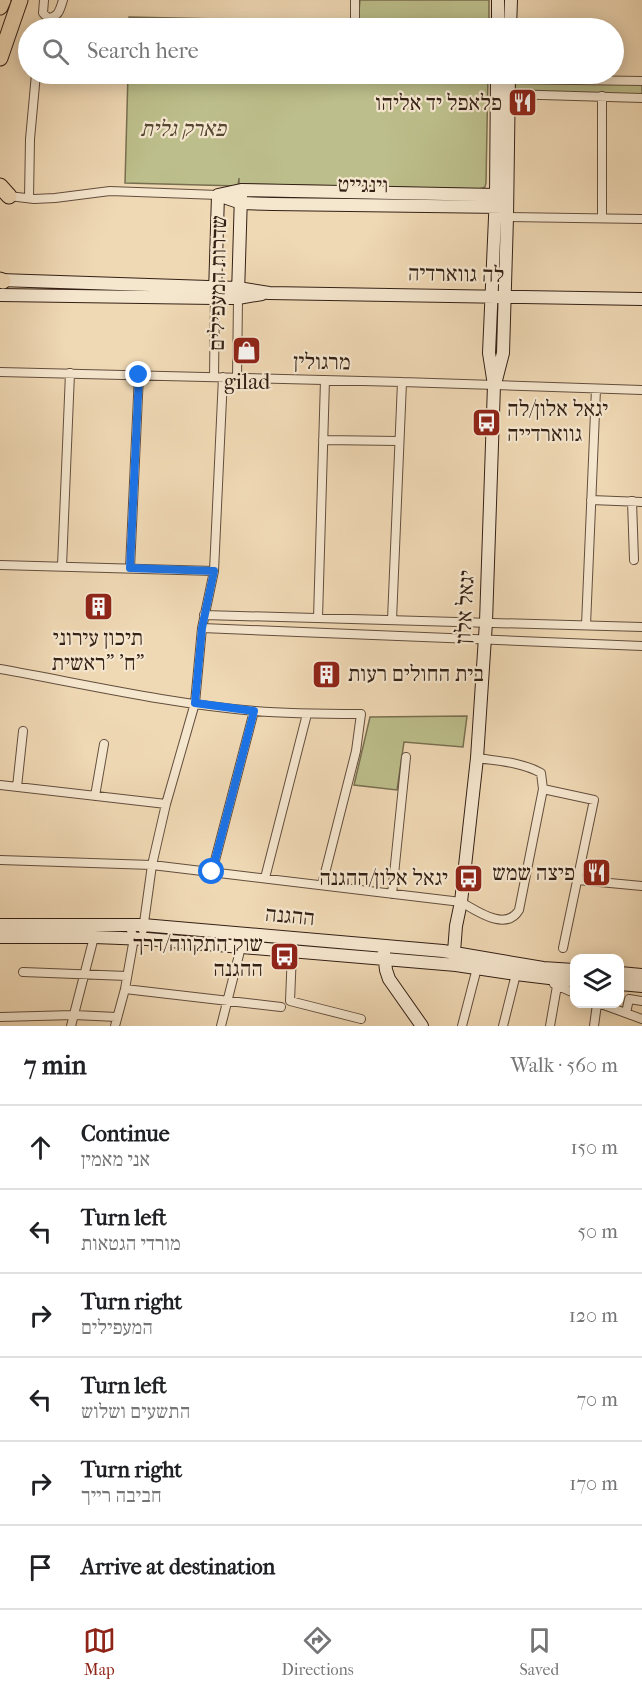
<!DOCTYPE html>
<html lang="en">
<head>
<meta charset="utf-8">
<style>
	:root { --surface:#fff; --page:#f2f2f2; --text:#202124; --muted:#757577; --line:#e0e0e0; --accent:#8f2418 }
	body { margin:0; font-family:"IM FELL French Canon","Frank Ruhl Libre",serif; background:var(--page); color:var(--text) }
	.controls { position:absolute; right:18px; bottom:18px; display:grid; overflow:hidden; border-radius:12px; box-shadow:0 3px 15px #0003 }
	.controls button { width:54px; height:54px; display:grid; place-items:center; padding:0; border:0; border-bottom:2px solid var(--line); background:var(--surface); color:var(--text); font:30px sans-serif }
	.stop { position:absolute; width:18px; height:18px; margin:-14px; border:4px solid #1a73e8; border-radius:50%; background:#fff }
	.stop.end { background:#1a73e8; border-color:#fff; box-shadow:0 2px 6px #0008 }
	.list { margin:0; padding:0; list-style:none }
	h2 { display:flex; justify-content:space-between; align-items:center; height:78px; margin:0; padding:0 24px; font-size:26px }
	h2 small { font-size:20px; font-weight:400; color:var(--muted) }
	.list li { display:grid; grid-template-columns:39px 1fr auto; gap:18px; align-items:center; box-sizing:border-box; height:84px; padding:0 24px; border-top:2px solid var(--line) }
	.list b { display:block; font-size:22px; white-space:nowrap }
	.list p { margin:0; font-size:20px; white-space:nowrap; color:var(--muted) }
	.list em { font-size:20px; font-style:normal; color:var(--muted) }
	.icon { flex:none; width:33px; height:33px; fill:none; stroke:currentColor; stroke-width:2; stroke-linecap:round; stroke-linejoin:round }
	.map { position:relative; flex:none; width:642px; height:1026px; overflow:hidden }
	.search { position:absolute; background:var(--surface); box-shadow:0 3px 15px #0003; left:18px; right:18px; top:18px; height:66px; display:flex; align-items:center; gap:15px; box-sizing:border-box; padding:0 21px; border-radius:33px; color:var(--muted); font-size:22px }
	.sheet { height:582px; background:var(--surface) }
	nav { display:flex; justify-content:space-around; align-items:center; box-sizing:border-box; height:84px; border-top:2px solid var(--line); background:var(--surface); font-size:16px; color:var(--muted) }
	nav a { display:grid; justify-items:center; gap:3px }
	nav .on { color:var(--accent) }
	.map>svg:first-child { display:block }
	.green { fill:#bcbe8b; stroke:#786f50; stroke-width:1.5 }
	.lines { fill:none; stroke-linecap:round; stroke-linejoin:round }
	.street-casing { stroke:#634e3d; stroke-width:10 }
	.secondary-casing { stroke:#342015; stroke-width:14 }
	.highway-casing { stroke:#342015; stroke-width:17 }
	.street { stroke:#f5e6ce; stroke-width:8 }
	.secondary { stroke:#f5e6ce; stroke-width:12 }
	.highway { stroke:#efd8b4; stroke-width:15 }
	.route { stroke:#1a73e8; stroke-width:8 }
	.labels { text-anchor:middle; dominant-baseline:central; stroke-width:4.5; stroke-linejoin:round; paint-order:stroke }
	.poi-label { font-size:22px; fill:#342015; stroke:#f5e6ce; text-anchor:end }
	.park-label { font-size:22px; font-style:italic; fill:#564832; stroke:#f5e6ce }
	.street-label { font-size:22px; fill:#342015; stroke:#f5e6ce }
</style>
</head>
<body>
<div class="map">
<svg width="642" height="1026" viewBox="0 0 642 1026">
	<rect width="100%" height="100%" fill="#efd8b4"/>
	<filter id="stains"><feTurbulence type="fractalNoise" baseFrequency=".00333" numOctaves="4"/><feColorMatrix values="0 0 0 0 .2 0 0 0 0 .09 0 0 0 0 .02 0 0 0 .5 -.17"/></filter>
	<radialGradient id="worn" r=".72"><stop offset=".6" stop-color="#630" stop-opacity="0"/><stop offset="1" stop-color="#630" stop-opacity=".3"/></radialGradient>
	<path class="green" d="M360 0H489V28H129V17L358 22Z
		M128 74H488L486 183 485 187 480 189 239 184V178L238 186 125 183Z
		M513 79 642 83V96L513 93Z
		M467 716 463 747 404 742 397 790 354 785 370 717Z"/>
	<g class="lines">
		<defs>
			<path id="street" d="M44 0 43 13 48 18
				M355 0V18
				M48 18C59 17 60 9 63 0
				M46 28 48 18
				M504 79 642 81
				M505 94 642 98
				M9 196 34 199 55 198 110 191 218 195
				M29 198 30 139 36 74
				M507 217 642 219
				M602 218V96
				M0 372 402 382 642 390
				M214 377 215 298
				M237 378 238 298
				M323 440 399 441
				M591 500 642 502
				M632 501 634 560
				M0 565 214 571
				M62 566 70 373
				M130 568 139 375
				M204 615 642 627
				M318 618 325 380
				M392 620 402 382
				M586 625 596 389
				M202 628 642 646
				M0 669C84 684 170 704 255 711 290 714 325 714 361 714L356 751 322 885
				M0 785 166 804
				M17 787 23 731
				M543 789 594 800 563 948
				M95 796 104 744
				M0 860 152 865 461 902C477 911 506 932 519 910L543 789 541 773C522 762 497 761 477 758
				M212 872 254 711
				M265 878 307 714
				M578 880 642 886
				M392 894 406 757
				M143 930 152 865 166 804 195 703 202 628 214 571 223 377
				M292 952 290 1001 361 1019
				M23 972 127 976
				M554 984 574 993
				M125 989 281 1007
				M601 1004 642 1019
				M626 1013 629 999 642 1001
				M0 1017 74 1015 117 1017
				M71 1026 94 937
				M115 1026 125 989 134 938 129 925
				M221 1026 241 947
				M462 1026 477 968
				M503 1026 516 974
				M550 1026 557 986
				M594 1026 597 1004"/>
			<path id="secondary" d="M498 28V0
				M510 28 511 0
				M218 195 241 203 273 204 503 207
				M218 195 241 190 496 195
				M0 280 238 288 269 293 642 299
				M215 293 218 195
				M238 294 241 195
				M0 295 215 298H238L262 294
				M495 384 503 353 507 217 509 74
				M0 925H143L443 951 543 968 574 970
				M0 937H94L147 939 456 965 516 974 574 981
				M384 953 386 970 389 979 422 1026
				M456 965 454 952 456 926 461 902 477 758 486 622 494 385 489 353 496 195 497 74
				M620 973 642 975
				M620 984 642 986"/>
			<path id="highway" d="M0 7 3 0
				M0 58 20 0
				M0 186 9 196
				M0 280 3 281"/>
		</defs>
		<use href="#street" class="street-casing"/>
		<use href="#secondary" class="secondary-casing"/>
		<use href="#highway" class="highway-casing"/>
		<use href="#street" class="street"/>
		<use href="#secondary" class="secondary"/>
		<use href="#highway" class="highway"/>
	</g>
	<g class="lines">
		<path class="route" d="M139 375 130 568 214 571 202 628 195 703 254 711 212 872"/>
	</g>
	<defs>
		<symbol id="restaurant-square" viewBox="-11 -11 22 22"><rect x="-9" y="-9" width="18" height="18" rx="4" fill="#8f2418" stroke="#f5e6ce"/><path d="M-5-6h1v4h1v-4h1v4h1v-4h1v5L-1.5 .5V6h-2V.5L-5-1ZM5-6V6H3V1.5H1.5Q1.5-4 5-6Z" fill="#fff"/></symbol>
		<symbol id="shop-square" viewBox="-11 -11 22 22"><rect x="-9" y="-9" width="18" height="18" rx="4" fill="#8f2418" stroke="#f5e6ce"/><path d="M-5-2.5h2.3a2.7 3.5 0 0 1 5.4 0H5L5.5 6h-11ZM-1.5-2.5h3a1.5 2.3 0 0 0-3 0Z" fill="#fff"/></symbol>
		<symbol id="bus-square" viewBox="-11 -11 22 22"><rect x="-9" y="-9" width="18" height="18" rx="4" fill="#8f2418" stroke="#f5e6ce"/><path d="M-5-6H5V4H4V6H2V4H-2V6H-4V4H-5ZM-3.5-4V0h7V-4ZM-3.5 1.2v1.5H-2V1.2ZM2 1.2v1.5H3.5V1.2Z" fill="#fff"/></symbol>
		<symbol id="building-square" viewBox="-11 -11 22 22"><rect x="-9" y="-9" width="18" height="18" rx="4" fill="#8f2418" stroke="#f5e6ce"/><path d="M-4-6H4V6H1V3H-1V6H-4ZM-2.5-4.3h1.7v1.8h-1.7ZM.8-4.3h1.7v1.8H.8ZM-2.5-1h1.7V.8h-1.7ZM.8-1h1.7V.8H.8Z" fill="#fff"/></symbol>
	</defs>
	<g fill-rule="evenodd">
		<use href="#restaurant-square" x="506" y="86" width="33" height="33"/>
		<use href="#shop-square" x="230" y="334" width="33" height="33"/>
		<use href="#bus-square" x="470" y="406" width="33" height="33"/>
		<use href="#building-square" x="82" y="590" width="33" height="33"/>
		<use href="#building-square" x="310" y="658" width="33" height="33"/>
		<use href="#restaurant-square" x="580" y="856" width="33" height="33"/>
		<use href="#bus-square" x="452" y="862" width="33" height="33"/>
		<use href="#bus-square" x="268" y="940" width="33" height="33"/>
	</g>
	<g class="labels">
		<g class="poi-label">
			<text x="502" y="103">פלאפל יד אליהו</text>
			<text x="247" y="382" text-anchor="middle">gilad</text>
			<text x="507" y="409" text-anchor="start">יגאל אלון/לה<tspan x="507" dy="25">גווארדייה</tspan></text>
			<text x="98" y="638" text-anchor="middle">תיכון עירוני<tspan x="98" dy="25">ח' "ראשית"</tspan></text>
			<text x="348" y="674" text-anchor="start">בית החולים רעות</text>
			<text x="575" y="873">פיצה שמש</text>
			<text x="448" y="878">יגאל אלון/ההגנה</text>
			<text x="263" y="944">שוק התקווה/דרך<tspan x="263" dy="25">ההגנה</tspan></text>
		</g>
		<g class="park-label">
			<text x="183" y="129">פארק גלית</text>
		</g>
		<g class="street-label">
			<text transform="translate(363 185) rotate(1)">וינגייט</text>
			<text transform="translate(456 274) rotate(1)">לה גווארדיה</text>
			<text transform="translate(218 283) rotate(-89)">שדרות המעפילים</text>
			<text transform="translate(322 362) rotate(1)">מרגולין</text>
			<text transform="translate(465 607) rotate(-87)">יגאל אלון</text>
			<text transform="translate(290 916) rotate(5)">ההגנה</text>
		</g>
	</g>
	<rect width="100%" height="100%" filter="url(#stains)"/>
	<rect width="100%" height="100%" fill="url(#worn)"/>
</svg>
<div class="controls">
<button><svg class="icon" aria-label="layers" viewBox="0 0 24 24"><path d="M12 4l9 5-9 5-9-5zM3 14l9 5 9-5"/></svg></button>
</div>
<div class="stop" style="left:212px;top:872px"></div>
<div class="stop end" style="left:139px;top:375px"></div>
<div class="search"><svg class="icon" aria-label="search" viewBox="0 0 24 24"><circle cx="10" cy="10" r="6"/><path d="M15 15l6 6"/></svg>Search here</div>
</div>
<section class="sheet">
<h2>7 min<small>Walk · 560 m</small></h2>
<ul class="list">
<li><svg class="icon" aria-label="ahead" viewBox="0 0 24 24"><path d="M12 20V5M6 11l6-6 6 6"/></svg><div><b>Continue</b><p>אני מאמין</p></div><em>150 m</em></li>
<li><svg class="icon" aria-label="left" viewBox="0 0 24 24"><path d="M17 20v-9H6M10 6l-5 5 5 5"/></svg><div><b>Turn left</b><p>מורדי הגטאות</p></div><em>50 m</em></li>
<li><svg class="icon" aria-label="right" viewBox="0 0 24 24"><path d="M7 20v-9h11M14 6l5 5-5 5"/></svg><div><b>Turn right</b><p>המעפילים</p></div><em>120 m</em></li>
<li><svg class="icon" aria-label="left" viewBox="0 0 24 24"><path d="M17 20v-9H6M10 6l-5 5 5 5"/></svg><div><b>Turn left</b><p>התשעים ושלוש</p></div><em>70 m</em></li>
<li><svg class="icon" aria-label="right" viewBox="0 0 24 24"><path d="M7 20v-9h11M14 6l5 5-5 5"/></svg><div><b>Turn right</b><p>חביבה רייך</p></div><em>170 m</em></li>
<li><svg class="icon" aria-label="arrive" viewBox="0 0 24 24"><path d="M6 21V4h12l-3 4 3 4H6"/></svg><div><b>Arrive at destination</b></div></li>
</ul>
</section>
<nav>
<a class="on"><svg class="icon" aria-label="map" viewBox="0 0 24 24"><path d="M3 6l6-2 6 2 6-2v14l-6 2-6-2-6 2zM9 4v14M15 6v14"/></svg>Map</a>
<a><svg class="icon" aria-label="directions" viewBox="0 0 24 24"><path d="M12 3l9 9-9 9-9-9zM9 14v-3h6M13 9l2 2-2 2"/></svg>Directions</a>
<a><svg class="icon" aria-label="saved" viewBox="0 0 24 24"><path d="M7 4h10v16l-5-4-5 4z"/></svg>Saved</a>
</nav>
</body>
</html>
